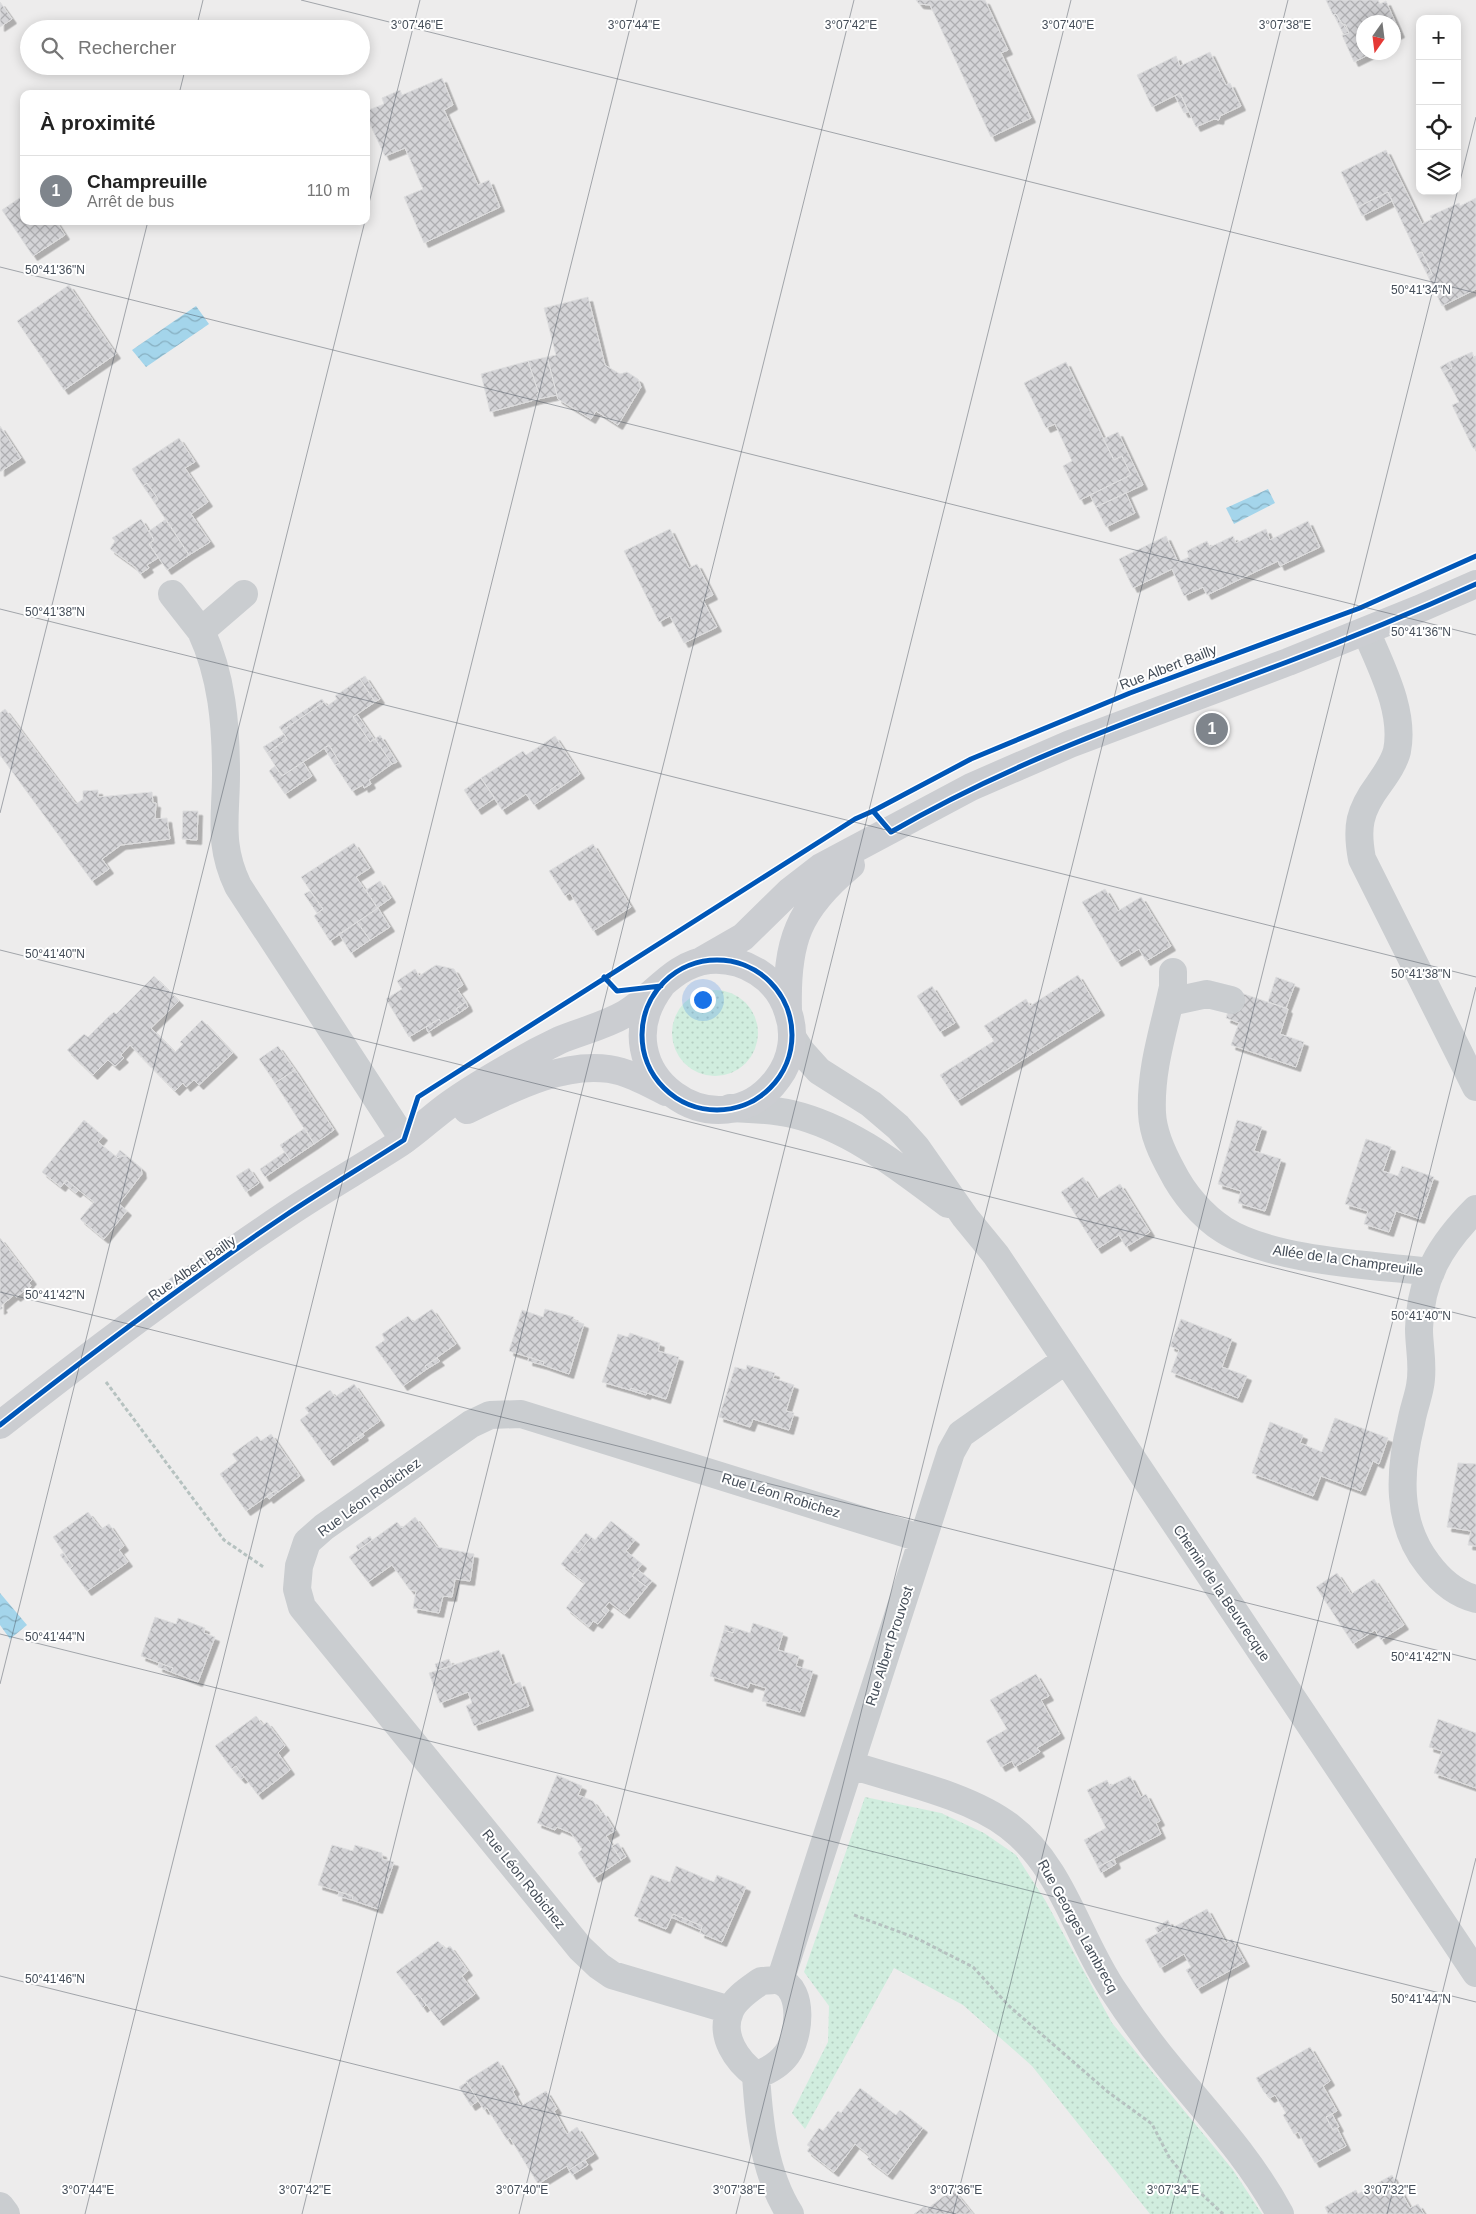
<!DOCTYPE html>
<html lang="fr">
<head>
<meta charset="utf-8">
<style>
	:root { --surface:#fff; --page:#f6f6f6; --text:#222; --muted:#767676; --line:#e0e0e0; --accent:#7f858c }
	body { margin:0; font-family:Arial,sans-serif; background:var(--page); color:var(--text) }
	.controls { position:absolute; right:15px; top:15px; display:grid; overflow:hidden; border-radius:10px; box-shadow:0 2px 12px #0003 }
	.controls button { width:45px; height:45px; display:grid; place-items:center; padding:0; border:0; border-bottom:1px solid var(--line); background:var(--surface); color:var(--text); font:25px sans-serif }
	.compass { position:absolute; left:1356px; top:15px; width:45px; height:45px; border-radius:50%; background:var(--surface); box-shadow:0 2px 12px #0003; rotate:194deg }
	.you { position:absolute; left:702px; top:999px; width:18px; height:18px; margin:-12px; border:4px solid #fff; border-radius:50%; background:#1a73e8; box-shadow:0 0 0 8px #1a73e833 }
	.badge { display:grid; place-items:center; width:32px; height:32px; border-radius:50%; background:var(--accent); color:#fff; font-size:16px; font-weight:700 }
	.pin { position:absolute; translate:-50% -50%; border:2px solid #fff; box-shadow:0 1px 5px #0006 }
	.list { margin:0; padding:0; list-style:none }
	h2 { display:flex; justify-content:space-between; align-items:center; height:65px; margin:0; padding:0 20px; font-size:21px }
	h2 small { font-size:16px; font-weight:400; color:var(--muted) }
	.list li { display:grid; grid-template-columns:32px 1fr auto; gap:15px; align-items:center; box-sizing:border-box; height:70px; padding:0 20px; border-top:1px solid var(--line) }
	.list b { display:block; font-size:19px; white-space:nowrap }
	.list p { margin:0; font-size:16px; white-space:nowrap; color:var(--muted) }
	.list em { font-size:16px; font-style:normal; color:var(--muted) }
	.icon { flex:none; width:28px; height:28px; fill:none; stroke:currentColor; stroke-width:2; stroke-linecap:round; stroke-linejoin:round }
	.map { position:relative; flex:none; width:1476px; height:2214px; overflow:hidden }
	.search { position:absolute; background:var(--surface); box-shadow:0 2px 12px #0003; left:20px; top:20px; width:350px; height:55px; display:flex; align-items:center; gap:12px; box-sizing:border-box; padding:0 18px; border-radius:28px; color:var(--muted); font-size:19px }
	.panel { position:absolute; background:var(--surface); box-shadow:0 2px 12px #0003; left:20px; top:90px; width:350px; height:135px; border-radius:10px }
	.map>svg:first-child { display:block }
	.grass { fill:url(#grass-dots) }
	.water { fill:url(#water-waves) }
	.building { fill:url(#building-cross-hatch); stroke:#dededf; filter:url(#shadow) }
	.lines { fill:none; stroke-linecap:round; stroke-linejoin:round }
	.path { stroke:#b6c2c0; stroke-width:3; stroke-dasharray:4 2.5; stroke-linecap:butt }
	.street { stroke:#cacdd0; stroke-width:28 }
	.secondary { stroke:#cbcdd1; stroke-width:28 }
	.cycleway-casing { stroke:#fff; stroke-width:8 }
	.cycleway { stroke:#0057b8; stroke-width:5 }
	.ticks { fill:none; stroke:#444d58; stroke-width:1; stroke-opacity:0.45 }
	.labels { text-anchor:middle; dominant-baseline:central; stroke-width:4; stroke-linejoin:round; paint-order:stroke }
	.street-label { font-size:14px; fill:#444d58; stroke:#fff }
	.ticks-label { font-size:12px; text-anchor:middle; fill:#444d58; stroke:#fff; stroke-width:4; stroke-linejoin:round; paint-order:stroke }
</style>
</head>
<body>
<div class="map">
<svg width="1476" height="2214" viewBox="0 0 1476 2214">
	<defs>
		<pattern id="grass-dots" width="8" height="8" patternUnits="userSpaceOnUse" patternTransform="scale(1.25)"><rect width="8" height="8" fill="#d0edde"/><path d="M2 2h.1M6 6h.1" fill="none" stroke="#b4cdc1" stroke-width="1.8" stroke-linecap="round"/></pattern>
		<pattern id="water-waves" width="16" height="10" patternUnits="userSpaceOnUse" patternTransform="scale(1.25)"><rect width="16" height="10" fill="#a4d5eb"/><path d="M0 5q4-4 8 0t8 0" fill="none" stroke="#87afc1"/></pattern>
		<pattern id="building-cross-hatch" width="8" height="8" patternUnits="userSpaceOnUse" patternTransform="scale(1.25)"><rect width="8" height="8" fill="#d4d4d7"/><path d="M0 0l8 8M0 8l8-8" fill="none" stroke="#aeaeb1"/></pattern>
		<filter id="shadow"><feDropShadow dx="4.5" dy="4.5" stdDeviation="0" flood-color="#0004"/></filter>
	</defs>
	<rect width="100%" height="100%" fill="#edecec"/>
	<path class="grass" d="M672 1033a43 43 0 1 1 86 0a43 43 0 1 1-86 0Z
		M865 1797 941 1813 984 1833 1016 1855 1045 1900 1112 2023 1233 2170 1262 2214H1150L1032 2066 963 2005 894 1968 805 2129 792 2113 828 2042 829 2006 804 1972Z"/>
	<path class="water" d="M196 306 209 324 146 367 132 350Z
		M1268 489 1275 503 1234 524 1226 508Z
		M0 1593 27 1625 10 1639 0 1625Z"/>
	<path class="building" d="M916 0H985L1008 50 1001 53 1031 118 991 137 930 5 919 4Z
		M1326 0H1378L1380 4 1386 1 1400 33 1394 36V22H1364V52H1374L1354 62 1342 35 1349 33 1346 25 1341 23 1336 14 1333 15Z
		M0 2 12 19 0 27Z
		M1336 14 1349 33 1344 35 1334 15Z
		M1210 52 1226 85 1230 83 1241 106 1220 116 1219 120 1214 119 1196 127 1180 93 1152 107 1137 75 1176 56 1180 66Z
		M442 78 453 105 444 110 478 185 489 180 500 207 424 243 404 197 423 189 405 148 385 156 366 116V111L384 104 382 98 400 90 402 95Z
		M1180 93 1188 112 1184 113 1175 96Z
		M1386 150 1422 224 1432 219 1430 216 1459 203 1460 206 1476 198V289L1442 306 1428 276 1432 274 1422 252 1417 254 1388 192 1358 207 1341 172Z
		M1388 192 1392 201 1362 216 1358 207Z
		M24 195V221H56L65 235 33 256 2 210Z
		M1422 252 1432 274 1428 276 1417 254Z
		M69 285 116 354 64 390 17 321Z
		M588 297 605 365 620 374 627 372 638 379 641 387 618 425 596 411 591 419 558 399 547 357 556 355 544 308Z
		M1472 352 1474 358 1476 357V449L1473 448 1452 405 1459 402 1443 372 1452 368 1449 362Z
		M547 357 557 395 538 399 537 394H539L528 361Z
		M528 361 539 394H537L538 399 490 412 481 374Z
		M1066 362 1114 460 1122 456 1131 475 1080 500 1063 466 1072 461 1055 424 1046 428 1024 383Z
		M1449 362 1452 368 1443 372 1440 367Z
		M0 426 21 458 0 472Z
		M1118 432 1143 485 1096 507 1090 495 1131 475 1122 456 1114 460 1103 439Z
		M179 438 195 462 185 468 208 502 191 514 210 542 189 555 154 502 158 499 147 483 143 486 132 469Z
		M147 483 158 499 154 502 143 486Z
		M1126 493 1135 513 1106 527 1096 507Z
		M141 519 154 540 149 544 158 558 147 565 149 568 140 574 135 567 110 549 115 541 112 538Z
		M166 519 189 555 167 570 149 544 154 540 149 531Z
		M1308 521 1320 547 1280 566 1278 561 1207 595 1203 587 1184 596 1172 569 1133 588 1119 559 1166 536 1178 562 1189 557 1187 551 1207 541 1210 547 1233 536 1236 543 1266 529 1270 540Z
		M670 529 689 568 697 564 713 595 703 600 717 627 684 643 670 616 659 622 624 551Z
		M365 676 380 699 375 702 360 679Z
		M360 679 375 702 353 717 370 742 375 739 392 764 369 780 371 784 364 788 363 785 352 791 335 765 340 763 329 745 282 776 267 753 287 739 282 731 324 702 327 706 337 699 335 696Z
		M322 699 324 702 282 731 279 727Z
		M5 709 76 804 83 799V791L98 790V797L152 792 153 803H156L155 819 167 818 170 839 121 845 102 859 109 869 92 881 0 755V713Z
		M357 714 374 739 370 742 353 717Z
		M284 734 287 739 267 753 263 747Z
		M380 735 397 762 392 764 375 739Z
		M555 736 580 774 561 787 560 783 550 790 552 793 534 805 526 794 502 810 481 778 523 751 526 755Z
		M329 745 340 763 335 765 324 748Z
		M303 762 312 776 285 794 269 771 275 766 282 776Z
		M481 778 495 798 477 810 464 790Z
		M560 783 561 787 552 793 550 790Z
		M183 811H198L197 840 182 839Z
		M354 843 370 868 356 877 378 908 330 941 314 916 323 909 301 877Z
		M593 844 631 907 593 931 570 893 565 896 549 871Z
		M380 881 391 898 377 908 366 890Z
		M1105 889 1118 911 1141 897 1171 946 1146 961 1139 949 1117 962 1082 902Z
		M310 891 323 909 317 913 304 894Z
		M378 908 390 927 370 940 357 922Z
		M357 922 370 940 351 953 339 934Z
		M436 965 454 969 463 985 457 989 466 1002 456 1009 459 1013 442 1023 439 1019 409 1037 386 999 402 989 397 981 415 969 419 976Z
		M1078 975 1100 1011 957 1101 940 1075 994 1041 984 1026 1026 999 1030 1006Z
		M154 976 179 1001 151 1028 175 1052 183 1044 180 1042 202 1020 233 1053 199 1085 194 1080 186 1087 183 1083 175 1091 130 1045 121 1055 124 1058 115 1066 108 1060 93 1075 67 1050 84 1034 88 1037 106 1019 114 1012 116 1014Z
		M1276 977 1295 984 1286 1008 1268 1002Z
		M932 986 955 1023 940 1032 917 996Z
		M1235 991 1288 1009 1280 1034 1304 1042 1296 1067 1231 1045 1239 1023 1226 1018Z
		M466 1002 468 1007 459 1013 456 1009Z
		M439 1019 442 1023 428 1032 426 1027Z
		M278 1046 295 1070 275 1083 259 1059Z
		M295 1070 334 1130 314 1144 275 1083Z
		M84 1120 103 1136 98 1142 118 1158 120 1156H127L141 1168 142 1174 119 1204 127 1211 104 1239 80 1219 94 1202 66 1180 61 1187 42 1172Z
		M1237 1120 1262 1127 1254 1151 1281 1159 1265 1211 1238 1203 1241 1191 1218 1184Z
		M305 1128 314 1144 290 1160 280 1145Z
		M1366 1139 1391 1147 1383 1171 1398 1176 1402 1166 1434 1177 1420 1219 1396 1211 1389 1232 1364 1224 1368 1211 1345 1204Z
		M120 1150 127 1156H120L118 1158 116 1156Z
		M285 1152 290 1160 265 1177 260 1169Z
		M249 1168 259 1183 246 1192 236 1176Z
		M1083 1177 1097 1199 1120 1184 1150 1232 1126 1247 1119 1235 1097 1249 1061 1192Z
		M66 1180 79 1190 76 1193 64 1183Z
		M0 1238 32 1280 29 1283 31 1286 16 1297 14 1295 1 1306 3 1308 0 1310Z
		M432 1309 456 1344 425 1366 427 1369 403 1386 375 1347 385 1340 382 1334 408 1316 413 1322Z
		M545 1309 574 1317 573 1320 584 1324 569 1374 543 1365 544 1362 509 1351 522 1310 543 1317Z
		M1181 1319 1232 1339 1222 1367 1247 1376 1238 1398 1171 1372 1179 1350 1170 1346Z
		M630 1333 660 1343 658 1351 679 1357 666 1399 631 1388 630 1390 602 1382 618 1334 628 1337Z
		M529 1357 544 1362 543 1365 528 1361Z
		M437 1358 440 1361 427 1369 425 1366Z
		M747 1365 775 1373 773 1378 794 1385 786 1411 794 1413 789 1430 753 1419 750 1427 719 1417 735 1367 746 1370Z
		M354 1384 380 1421 352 1441 354 1443 329 1461 300 1420 309 1413 305 1408 330 1390 335 1397Z
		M631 1388 647 1393 646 1395 630 1390Z
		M1335 1418 1388 1438 1379 1464 1373 1461 1361 1491 1321 1476 1313 1496 1252 1473 1270 1422 1303 1435 1300 1443 1322 1452Z
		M271 1434 300 1476 278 1492 276 1490 246 1511 220 1474 237 1461 232 1454 257 1436 261 1441Z
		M363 1434 364 1436 354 1443 352 1441Z
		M1458 1463 1476 1464V1546L1468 1545 1471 1531 1447 1527Z
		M276 1490 278 1492 269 1499 267 1496Z
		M88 1512 101 1529 109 1524 124 1546 119 1550 128 1562 87 1591 70 1568 73 1566 53 1537Z
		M415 1517 437 1547 474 1554 470 1581 455 1579 452 1597 443 1596 439 1613 413 1608 416 1591 410 1590 392 1565 368 1582 349 1557 397 1522 402 1528Z
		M611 1521 635 1540 626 1551 642 1564 632 1576 647 1587 625 1614 609 1602 602 1611 606 1614 598 1624 593 1621 589 1627 566 1608 585 1583 561 1564 573 1549 578 1553 591 1537 595 1540Z
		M586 1533 591 1537 578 1553 573 1549Z
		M370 1536 372 1540 358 1550 356 1546Z
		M63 1553 73 1566 70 1568 60 1555Z
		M637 1569 652 1581 647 1587 632 1576Z
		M1337 1573 1351 1594 1374 1579 1404 1625 1381 1640 1375 1630 1353 1644 1316 1587Z
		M605 1607 609 1610 606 1614 602 1611Z
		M155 1617 176 1624 178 1618 205 1628 204 1633 215 1637 198 1682 171 1672 173 1668 141 1656Z
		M753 1623 783 1633 778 1650 799 1656 796 1666 813 1671 800 1712 762 1701 766 1688 750 1683 748 1688 710 1676 724 1630 733 1633 735 1628 750 1633Z
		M725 1625 735 1628 733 1633 724 1630Z
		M499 1650 512 1685 520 1682 529 1706 474 1726 466 1706 472 1703 468 1692 440 1703 429 1673Z
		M449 1659 452 1666 437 1670 435 1664Z
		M159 1663 173 1668 171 1672 158 1667Z
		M1036 1674 1049 1696 1041 1700 1060 1734 1037 1748 1040 1752 1015 1767 1012 1761 1001 1767 986 1741 1007 1729 990 1700Z
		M256 1716 263 1725 267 1722 285 1746 278 1753 290 1770 258 1795 236 1766 232 1769 215 1746Z
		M1438 1719 1476 1733V1788L1434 1773 1442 1751 1429 1747Z
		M236 1766 244 1777 241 1779 232 1769Z
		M557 1775 582 1786 578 1795 593 1801 601 1813 603 1812 615 1831 606 1836 621 1860 594 1878 578 1853 582 1849 571 1833 557 1827 555 1830 537 1823Z
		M1130 1776 1141 1797 1146 1794 1160 1821 1156 1823 1161 1834 1098 1867 1084 1840 1106 1828 1087 1790 1107 1780 1110 1786Z
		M618 1843 626 1857 621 1860 612 1846Z
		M332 1845 353 1851 355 1845 382 1853V1859L394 1862 378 1909 352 1900 353 1896 318 1885Z
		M1114 1859 1116 1864 1101 1873 1098 1867Z
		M676 1866 714 1882 717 1875 746 1887 722 1942 700 1933 702 1926 673 1914 666 1929 634 1916 651 1875 670 1882Z
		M339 1892 353 1896 352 1900 338 1896Z
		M1207 1909 1226 1943 1232 1939 1245 1962 1197 1989 1186 1970 1191 1967 1184 1954 1160 1968 1145 1940 1171 1926 1172 1928Z
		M673 1914 702 1926 701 1930 671 1917Z
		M1168 1920 1171 1926 1158 1933 1155 1928Z
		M438 1941 445 1949 450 1946 468 1971 462 1976 475 1994 439 2021 418 1994 415 1996 396 1972Z
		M418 1994 426 2005 423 2008 415 1996Z
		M1310 2047 1330 2081 1323 2086 1337 2111 1326 2117 1333 2130 1337 2128 1346 2146 1315 2163 1298 2132 1294 2134 1283 2115 1286 2113 1275 2095 1270 2098 1264 2092 1256 2078Z
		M498 2061 515 2090 513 2092 521 2106 546 2091 557 2109 554 2111 567 2134 577 2127 594 2154 569 2170 567 2166 538 2184 510 2138 507 2140 487 2108 484 2110 466 2081Z
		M467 2082 478 2101 471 2106 459 2087Z
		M860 2088 896 2115 900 2110 923 2128 888 2175 867 2159 870 2156 855 2144 834 2172 807 2151 810 2147 807 2145 819 2128 823 2131 838 2111 841 2113Z
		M1332 2114 1339 2127 1333 2130 1326 2117Z
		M585 2160 588 2165 572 2175 569 2170Z
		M1392 2175 1410 2208 1418 2204 1424 2214H1328L1325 2207 1356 2190 1358 2194Z
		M953 2189 973 2214H914L925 2206 927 2209Z"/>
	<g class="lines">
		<path class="path" d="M106 1382 224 1540 265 1568
			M854 1915 916 1938 973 1967 1009 2006 1108 2092 1152 2124 1169 2157 1192 2185 1223 2214"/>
		<path class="street" d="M172 594 201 631
			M244 594 201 631C222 676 226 725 226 774 226 818 218 844 238 886L404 1140
			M1366 631C1381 667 1405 711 1397 751 1394 763 1386 774 1379 784 1359 811 1356 827 1362 859L1476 1087
			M1173 972V987C1164 1029 1150 1069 1152 1113 1153 1134 1162 1153 1172 1171 1183 1193 1202 1216 1224 1230 1273 1261 1372 1265 1431 1272
			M1170 1002 1207 994 1231 1000
			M792 1037 801 1051 819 1071 871 1104 898 1127 916 1147 965 1217 996 1255 1476 1973
			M730 1108C751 1109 772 1109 792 1114 851 1128 901 1169 948 1204
			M1476 1209C1441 1244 1420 1278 1419 1329 1419 1348 1424 1366 1420 1386 1418 1398 1413 1410 1411 1423 1399 1471 1396 1523 1428 1564 1440 1580 1456 1594 1476 1599
			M851 1765C900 1781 968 1795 1009 1826 1064 1868 1077 1938 1115 1993 1132 2019 1151 2045 1171 2069 1210 2116 1251 2160 1280 2214
			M761 1981C766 1981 775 1979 780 1981 805 1989 799 2038 787 2054 779 2065 768 2071 756 2075 737 2061 719 2036 730 2011 735 1998 750 1989 761 1981Z
			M780 1981 951 1452 961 1434 1066 1360
			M730 2010 612 1975 599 1966 580 1948 302 1607 297 1589 299 1566 307 1542 324 1527 471 1424 490 1415 521 1414 923 1539
			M756 2075C759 2122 764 2173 790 2214
			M0 2206 6 2214"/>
		<path class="secondary" d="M703 960 743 937 790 891 821 867 971 787 1070 744 1288 662 1419 609 1476 584
			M788 1010C786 941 798 909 851 865
			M467 1110C509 1090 561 1062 609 1069 629 1072 648 1083 666 1092
			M0 1425C93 1352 188 1280 287 1214 324 1189 363 1167 400 1143 418 1131 433 1116 450 1104 469 1090 490 1078 509 1067 526 1057 543 1048 560 1040 582 1031 604 1026 625 1014 654 997 673 964 709 960 744 957 778 978 788 1012 796 1034 792 1059 778 1078 721 1158 596 1073 661 986"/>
		<defs>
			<path id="cycleway" d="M873 811 971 759 1130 693 1360 608 1476 556
				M642 1035a75 75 0 1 1 150 0a75 75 0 1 1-150 0Z
				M604 977 617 991 661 986
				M0 1425C93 1352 188 1281 286 1215 325 1189 365 1165 404 1140L418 1097 855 819 873 811 891 832C1016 759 1152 713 1287 662 1351 638 1414 612 1476 584"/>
		</defs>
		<use href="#cycleway" class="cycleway-casing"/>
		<use href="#cycleway" class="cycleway"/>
	</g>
	<path class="ticks" d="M301 0 1476 293M196 29 203 0M179 94 186 66M366 215 420 0M0 267 1476 635M0 609 1476 977M0 813 148 221M0 950 1476 1318M0 1292 1476 1660M0 1634 1476 2002M0 1684 365 221M0 1976 956 2214M85 2214 637 0M302 2214 854 0M519 2214 1071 0M736 2214 1288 0M953 2214 1476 117M1170 2214 1476 987M1387 2214 1476 1858"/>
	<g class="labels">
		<g class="street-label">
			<text transform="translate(1168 667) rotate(-21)">Rue Albert Bailly</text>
			<text transform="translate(1348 1260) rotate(8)">Allée de la Champreuille</text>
			<text transform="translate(192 1268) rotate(-35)">Rue Albert Bailly</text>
			<text transform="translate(781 1495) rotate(17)">Rue Léon Robichez</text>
			<text transform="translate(369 1497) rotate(-36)">Rue Léon Robichez</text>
			<text transform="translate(1222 1593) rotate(56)">Chemin de la Beuvrecque</text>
			<text transform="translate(889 1646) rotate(-72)">Rue Albert Prouvost</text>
			<text transform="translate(524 1879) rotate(51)">Rue Léon Robichez</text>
			<text transform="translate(1078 1926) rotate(61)">Rue Georges Lambrecq</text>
		</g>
	</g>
	<g class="ticks-label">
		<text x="417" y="29">3°07'46"E</text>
		<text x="634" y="29">3°07'44"E</text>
		<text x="851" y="29">3°07'42"E</text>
		<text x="1068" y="29">3°07'40"E</text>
		<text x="1285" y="29">3°07'38"E</text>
		<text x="55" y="274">50°41'36"N</text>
		<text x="1421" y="294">50°41'34"N</text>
		<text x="55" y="616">50°41'38"N</text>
		<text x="1421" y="636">50°41'36"N</text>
		<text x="55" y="958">50°41'40"N</text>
		<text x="1421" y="978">50°41'38"N</text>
		<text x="55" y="1299">50°41'42"N</text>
		<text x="1421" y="1320">50°41'40"N</text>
		<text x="55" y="1641">50°41'44"N</text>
		<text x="1421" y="1661">50°41'42"N</text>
		<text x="55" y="1983">50°41'46"N</text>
		<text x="1421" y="2003">50°41'44"N</text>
		<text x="88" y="2194">3°07'44"E</text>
		<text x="305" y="2194">3°07'42"E</text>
		<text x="522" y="2194">3°07'40"E</text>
		<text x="739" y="2194">3°07'38"E</text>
		<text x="956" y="2194">3°07'36"E</text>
		<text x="1173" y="2194">3°07'34"E</text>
		<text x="1390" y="2194">3°07'32"E</text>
	</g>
</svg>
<div class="controls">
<button>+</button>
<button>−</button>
<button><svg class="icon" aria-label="locate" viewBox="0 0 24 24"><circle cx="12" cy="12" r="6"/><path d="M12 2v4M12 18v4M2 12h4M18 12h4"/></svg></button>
<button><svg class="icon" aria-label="layers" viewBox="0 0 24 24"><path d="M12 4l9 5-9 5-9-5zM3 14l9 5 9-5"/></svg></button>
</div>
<svg class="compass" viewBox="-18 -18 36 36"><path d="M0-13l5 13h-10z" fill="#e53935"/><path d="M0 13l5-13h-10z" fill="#767676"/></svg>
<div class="you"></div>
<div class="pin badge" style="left:1212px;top:729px">1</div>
<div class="search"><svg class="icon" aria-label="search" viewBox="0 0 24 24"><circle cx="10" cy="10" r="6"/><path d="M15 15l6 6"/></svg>Rechercher</div>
<section class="panel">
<h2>À proximité<small></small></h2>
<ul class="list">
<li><span class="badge">1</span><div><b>Champreuille</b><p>Arrêt de bus</p></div><em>110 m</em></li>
</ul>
</section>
</div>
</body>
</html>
